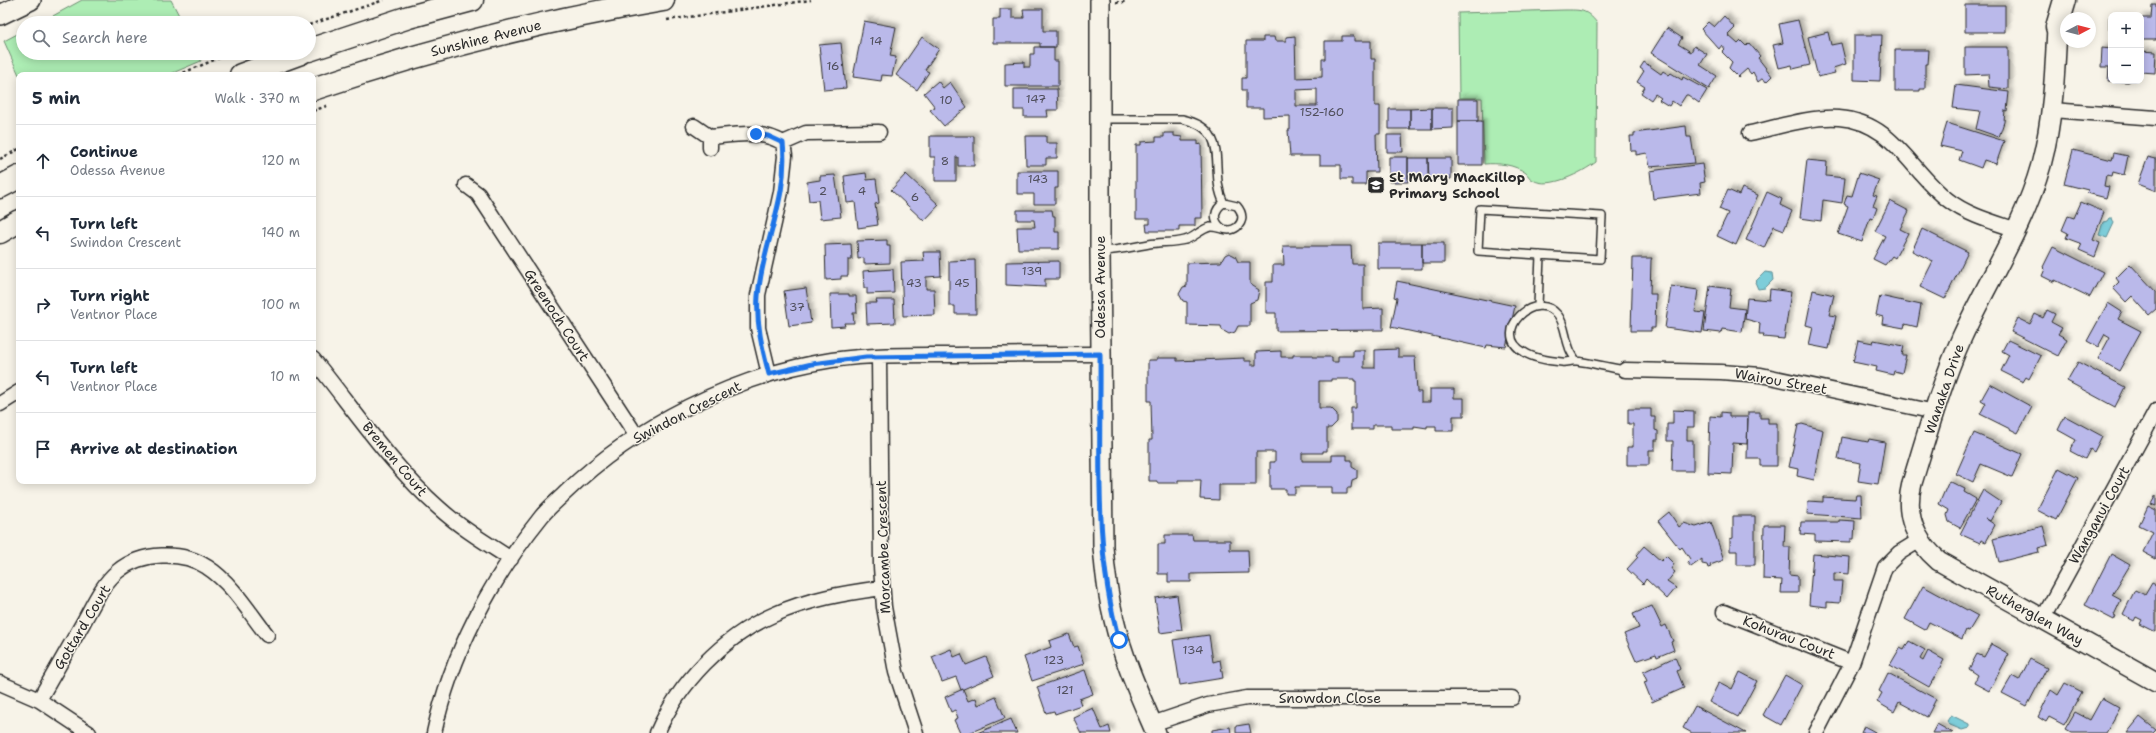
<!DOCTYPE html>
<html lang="en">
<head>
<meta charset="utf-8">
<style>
	:root { --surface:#fff; --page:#f2f2f3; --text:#1f2937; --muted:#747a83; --line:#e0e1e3 }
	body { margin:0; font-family:"Shantell Sans",sans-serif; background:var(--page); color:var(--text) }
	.controls { position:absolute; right:12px; top:12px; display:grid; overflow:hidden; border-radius:8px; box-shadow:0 2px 10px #0003 }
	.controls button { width:36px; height:36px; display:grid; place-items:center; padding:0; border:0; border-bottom:1px solid var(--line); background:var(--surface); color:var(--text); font:20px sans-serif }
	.compass { position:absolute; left:2060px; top:12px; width:36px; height:36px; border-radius:50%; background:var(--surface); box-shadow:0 2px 10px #0003; rotate:83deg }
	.stop { position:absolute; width:12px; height:12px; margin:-9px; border:3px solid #1a73e8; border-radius:50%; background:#fff }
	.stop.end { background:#1a73e8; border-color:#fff; box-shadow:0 1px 4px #0008 }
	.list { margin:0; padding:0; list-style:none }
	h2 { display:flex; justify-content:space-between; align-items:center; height:52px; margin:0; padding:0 16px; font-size:17px }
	h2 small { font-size:13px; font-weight:400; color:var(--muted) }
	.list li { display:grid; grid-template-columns:26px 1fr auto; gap:12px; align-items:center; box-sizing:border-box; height:72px; padding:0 16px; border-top:1px solid var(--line) }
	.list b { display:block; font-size:15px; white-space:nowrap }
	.list p { margin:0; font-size:13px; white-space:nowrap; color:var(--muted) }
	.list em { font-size:13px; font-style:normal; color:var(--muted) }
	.icon { flex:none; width:22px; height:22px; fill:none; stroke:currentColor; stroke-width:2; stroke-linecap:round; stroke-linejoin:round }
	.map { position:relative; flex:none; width:2156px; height:733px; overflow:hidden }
	.search { position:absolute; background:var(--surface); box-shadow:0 2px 10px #0003; left:16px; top:16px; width:300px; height:44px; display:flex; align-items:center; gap:10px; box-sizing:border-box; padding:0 14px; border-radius:22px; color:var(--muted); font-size:15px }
	.panel { position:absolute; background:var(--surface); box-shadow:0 2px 10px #0003; left:16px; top:72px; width:300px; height:412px; border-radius:8px }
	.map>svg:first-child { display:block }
	.green { fill:#adedb4; stroke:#6c8c70 }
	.water { fill:#7dcdd9; stroke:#5c8c93 }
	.building { fill:#bab9ea; stroke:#2b2b2b; fill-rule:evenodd; filter:url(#shadow) }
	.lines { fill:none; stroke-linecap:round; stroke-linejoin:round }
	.lane-casing { stroke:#2b2b2b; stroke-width:10 }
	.street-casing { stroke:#2b2b2b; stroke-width:17 }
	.secondary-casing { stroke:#2b2b2b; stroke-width:22 }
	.primary-casing { stroke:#2b2b2b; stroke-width:25 }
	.path { stroke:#2b2b2b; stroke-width:2.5; stroke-dasharray:3 3; stroke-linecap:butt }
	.lane { stroke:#f7f3e8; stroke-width:7 }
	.street { stroke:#f7f3e8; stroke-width:14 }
	.secondary { stroke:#f7f3e8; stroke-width:19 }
	.primary { stroke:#f7f3e8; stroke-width:22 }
	.route { stroke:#1a73e8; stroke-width:5 }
	.labels { text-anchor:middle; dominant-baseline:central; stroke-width:3; stroke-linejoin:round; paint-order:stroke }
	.number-label { font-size:12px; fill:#4f4e5b }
	.street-label { font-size:14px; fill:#2b2b2b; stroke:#f7f3e8 }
	.poi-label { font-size:14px; font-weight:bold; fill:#2b2b2b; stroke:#f7f3e8; text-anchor:start }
</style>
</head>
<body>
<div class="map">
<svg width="2156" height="733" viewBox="0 0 2156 733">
	<defs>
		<filter id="shadow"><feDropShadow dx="3.5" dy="-3.5" stdDeviation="2" flood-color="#0004"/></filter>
	</defs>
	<rect width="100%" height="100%" fill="#f7f3e8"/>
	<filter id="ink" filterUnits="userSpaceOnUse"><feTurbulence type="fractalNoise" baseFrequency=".025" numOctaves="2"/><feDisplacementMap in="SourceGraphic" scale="8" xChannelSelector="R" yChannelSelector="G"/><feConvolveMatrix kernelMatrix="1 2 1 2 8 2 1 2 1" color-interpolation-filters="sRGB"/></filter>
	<g filter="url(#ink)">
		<path class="green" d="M82 0H171L183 23H40Z
			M1564 10C1581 10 1586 9 1597 23L1596 162C1583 172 1549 190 1533 180 1530 179 1528 175 1526 173 1514 164 1498 163 1484 164L1482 98H1459L1458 13Z
			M23 31V53H198L201 61 168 75H19L4 41Z"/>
		<path class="water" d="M2109 218H2112L2114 223 2107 238 2099 235 2103 222 2107 221Z
			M1765 272 1772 273 1773 280 1765 288 1758 289 1755 282Z
			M1951 715 1969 724V728L1962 730 1950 725 1947 721Z"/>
		<path class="building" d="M1965 5H2005V32H1965Z
			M2152 5H2156V40H2141V18H2151Z
			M1000 9H1012V18H1024L1023 9H1043V31H1056V47H1040V43H993V19H1000Z
			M1724 16 1735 28 1728 35 1738 44 1741 41 1746 46 1749 43 1760 56 1758 58 1772 76 1766 82 1763 78 1758 82 1753 72 1751 74 1747 69 1738 77 1729 68 1732 62 1722 52 1725 49 1722 45 1719 49 1701 29 1708 22 1714 27Z
			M2109 17H2111V30H2109Z
			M1798 20 1810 65 1793 69 1792 65 1779 68 1773 45 1783 43 1779 24Z
			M864 21 896 27 890 56 896 57 892 76 882 75 881 81 853 77Z
			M1667 28 1682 38 1678 44 1691 52 1694 46 1707 54 1700 65 1717 76 1709 89 1651 53Z
			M1828 32 1831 45 1841 43 1846 64 1833 68 1835 73 1818 77 1808 37Z
			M1854 35H1882L1880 81 1854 80Z
			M1295 36 1296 78 1322 77V59H1325V41H1342V36H1354V41H1371V59H1375V106H1380V134H1376L1377 172H1366V185H1352V179H1341V165H1320V156H1290L1288 130H1290V116L1263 117V108H1246V90H1242V78H1246V41H1263V37H1274L1275 41H1286V37ZM1317 89V106H1296V90Z
			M922 37 939 49 925 70 929 72 917 90 896 75Z
			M841 43 846 88 824 90 819 45Z
			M1034 47H1054V61H1058V86H1005V63L1024 62V67H1030V54H1034Z
			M1965 47H2008V89L1989 87 1988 74 1965 75Z
			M2102 48 2111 49V81H2130L2128 82 2108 81 2109 67H2101Z
			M1895 50H1929L1928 64H1925V89H1920V91H1895Z
			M2141 51 2156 52 2155 73 2141 72Z
			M1644 62 1661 74 1663 71 1669 75 1671 73 1682 80 1683 77 1707 90 1699 103 1688 95H1686L1679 106 1672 101 1669 106 1659 100 1661 98 1655 94 1651 100 1641 93 1645 87 1637 82 1644 71 1640 68Z
			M938 81 943 88 950 82 967 107 944 126 930 110 935 107 924 93Z
			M1956 85 2009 92 2007 111 2005 110 2004 122 1999 137 1976 129 1980 111 1953 108Z
			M1014 89H1057L1058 110H1047L1048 117H1024V110H1014Z
			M1458 99H1478V121H1458Z
			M1432 108H1453V128L1432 129Z
			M1432 108V129H1410V109Z
			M1389 109H1410V129H1389Z
			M1458 121H1482V165H1458Z
			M1947 123 2004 141 1996 164 1984 160 1981 168 1959 160 1962 151 1940 146Z
			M1686 126 1687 137H1691L1695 163 1650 167 1647 153 1636 155V151H1631L1630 136H1634V133Z
			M1164 133H1174V136L1182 137V141H1198V145L1201 144 1202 218H1195V226H1179V231H1147L1146 224H1150V219H1136V145H1141V142L1156 141V137H1164Z
			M1387 135H1402L1403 152H1387Z
			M930 136H974V166H958V157H956V181H935V157H930Z
			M1025 136H1046V143H1057V158H1046V165H1026Z
			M2073 150 2112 160 2114 153 2128 156 2124 175 2113 172 2112 176 2106 175 2104 186 2109 187 2106 198 2087 193 2088 190 2064 184Z
			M1389 157H1408V182H1389Z
			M2148 157 2156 159V191L2138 184Z
			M1408 158H1428V178H1408Z
			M1428 158H1451V179H1429Z
			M1807 160 1827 162 1826 176 1845 178 1842 203 1823 200 1821 221 1800 218Z
			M1702 164 1705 182 1700 183 1701 193 1653 199 1650 171Z
			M1017 171H1058V188H1055V204H1034V194H1017Z
			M866 173 867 180 876 179 879 203 875 204 878 225 858 228 855 202 847 203 844 176Z
			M1859 173 1879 180 1873 195 1877 196 1873 206 1877 208 1873 219 1870 218 1862 242 1838 234 1848 206 1844 204 1847 195 1852 196Z
			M906 174 939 205 924 221 891 190Z
			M835 175 841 217 820 219 818 200 809 201 807 182 820 180V176Z
			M1742 188 1758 195 1736 245 1717 236 1728 213 1719 209 1728 190 1739 195Z
			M1767 192 1782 199 1780 205 1792 211 1784 230 1774 226 1764 248 1746 240Z
			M1890 201 1909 211 1900 229 1908 233 1895 258 1892 256 1885 265 1873 259 1885 236 1875 231Z
			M2081 202 2104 212 2093 240 2100 243 2095 257 2079 250 2082 244 2066 238 2068 233 2062 230 2068 216 2074 218Z
			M1017 210H1052L1053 216H1055V232H1059V249H1018L1017 227H1035L1034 220H1017Z
			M1922 229 1968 252 1945 299 1920 287 1933 261 1912 251Z
			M887 240V246H890V263L864 264V258L858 259 857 241Z
			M1378 243H1422V269H1378Z
			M1422 243H1444V263H1422Z
			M851 244 852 260H848V276H841V279L826 280 825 245Z
			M1283 246H1351L1352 264H1363V309L1383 308V330L1276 331V313H1266V282H1273V265H1284Z
			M2053 247 2103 272 2090 297 2055 280 2054 282 2042 276 2045 269 2043 267Z
			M923 252H940L941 276 926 277V289H934L935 315 903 316 901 262 924 261Z
			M1229 253 1235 256 1238 262H1250V284L1259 290 1257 300 1250 303V326H1238L1235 332 1229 334 1222 330 1221 326 1187 325V302L1183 301 1179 294 1183 287 1187 286V263L1221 262 1225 255Z
			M1633 258H1652L1651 260 1650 294H1656L1655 328H1651V331H1631Z
			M975 260 976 314H955V306H949V261Z
			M1059 261V279H1045V287L1006 285V262Z
			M2130 264 2156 292V309L2149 315 2132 296 2126 302 2113 288 2119 282 2116 278Z
			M893 269 894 293 867 294V288H864L863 271Z
			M1397 281 1515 306 1506 347 1487 345 1486 348 1391 327 1397 298 1394 297Z
			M1671 286 1698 290 1695 312 1705 313 1702 333 1665 328Z
			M1710 286 1731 289 1729 307 1745 309 1742 332 1722 329 1721 333 1704 331Z
			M806 288 811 323 789 326 784 291Z
			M1770 289 1791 292 1784 339 1763 337 1764 334H1759L1760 323 1745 319 1747 298 1769 300Z
			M1813 290 1834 295 1829 315 1836 316 1829 349 1809 345 1813 327 1806 325Z
			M830 294H849V296H856L857 313H853L854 323H844L845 326 831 327Z
			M1880 296 1921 305 1917 327 1905 324 1904 328 1882 324 1883 317 1876 315Z
			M876 300H894L895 323 867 324 866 303H877Z
			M2108 303 2122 312 2118 319 2141 331 2119 371 2098 359 2110 337 2105 334 2098 347 2087 341Z
			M2047 310 2055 314 2051 322 2062 328 2058 334 2067 339 2058 356 2011 332 2018 318 2030 324 2035 314 2043 318Z
			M1858 340 1873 343 1874 340 1904 346 1902 355H1906L1902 373 1894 371 1893 375 1876 371 1877 367 1853 362Z
			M2008 340 2041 356 2029 379 2026 377 2023 382 2001 371 2009 355 2002 351Z
			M1398 349V357H1415L1417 392H1421V402H1430V389H1454V398H1464V416H1453V431H1436V426H1427V428L1414 426V429H1391V425H1373V429H1351V408H1356V381H1354V379H1331V381H1319V408H1331L1337 414V422L1331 428H1327V451H1323V453H1302V461H1332V455H1347V460H1352V467L1357 470V478L1352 480 1351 488H1347V494H1332V487H1295V494H1286V489H1270V462H1275V452H1256V485H1219V500L1200 499 1201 480H1178V483H1157V481H1149V440H1152L1151 401H1148V360H1157V358H1177V361L1244 358V361H1251V365H1256V352L1281 351V357H1293V355H1312V357H1332V362H1338V356H1353V350H1364V368H1375V350Z
			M2078 362 2125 387 2115 407 2067 381Z
			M1990 384 2032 407 2018 433 1980 414 1986 403 1981 400Z
			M1628 409H1651V417H1655V430L1658 431V440H1655V450H1649V465H1627V447H1633V424H1628Z
			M1673 410 1694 411V427H1687V440H1693V471H1672L1673 441H1667V424H1673Z
			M1721 412 1729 413V417H1748L1747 444 1733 443 1732 474 1708 473 1710 416 1721 417Z
			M1748 412H1760V418H1768V423H1777V466H1760V459H1747Z
			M2065 416 2102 436 2094 452 2090 449 2085 459 2070 451 2076 440 2058 430Z
			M1802 424 1823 430 1814 480 1797 476 1798 469 1789 467 1798 425Z
			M1974 433 2022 454 2012 477 1981 464 1973 482 1956 474Z
			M1842 437 1868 442 1869 439 1885 442 1878 484 1858 481 1861 463 1838 459Z
			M2059 468 2078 478 2056 520 2037 510Z
			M1949 481 1965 489 1964 492 1976 499 1960 528 1949 522 1947 515 1949 510 1939 504Z
			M1983 490 2001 502 1990 521 1985 518 1995 525 1986 542 1981 540 1980 543 1960 534Z
			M1856 495H1861L1862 518 1807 514 1808 501 1823 502V497L1855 499Z
			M2156 495V506L2151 504Z
			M2148 506 2156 510V559L2143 552 2153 532 2139 525Z
			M1669 512 1679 527 1684 523 1696 527 1711 522 1724 560 1710 565 1711 567 1708 568 1707 565 1702 564V559L1691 567 1687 562 1690 559 1682 547 1680 549 1658 521Z
			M1733 516H1755V565H1737V551H1730V539L1733 538Z
			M1839 520 1855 521 1854 539H1851V542L1815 541V535L1800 534 1801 522H1839Z
			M1764 525H1785L1784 547H1790L1789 575 1798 576V593H1781L1782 580 1763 579Z
			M2043 526 2048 545 2038 548 2039 552 1999 562 1993 539Z
			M1165 535H1192L1193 540H1230V550H1248L1249 573 1191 574V582H1168V574H1158V544H1165Z
			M1644 546 1661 561 1666 556 1674 564 1671 569 1675 572 1667 582 1676 588 1667 599 1646 579 1643 584 1627 569 1638 557 1636 555Z
			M1813 554 1850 557 1849 574 1834 573V581H1842L1840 603 1827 602V607L1809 605Z
			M2111 554 2130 565 2112 595 2121 600 2114 615 2116 616 2114 620 2085 605Z
			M2152 583 2156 585V632L2140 624 2142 620 2136 617 2134 621 2123 614 2135 590 2145 595Z
			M1923 586 1978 616 1969 631 1966 630 1962 639 1929 622 1925 630 1905 619Z
			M1177 595 1182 630 1160 633 1155 598Z
			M1652 606 1662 627 1666 625 1673 641 1671 642 1674 650 1657 657 1656 654 1636 661 1624 634 1639 628 1633 614Z
			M1069 634 1074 647 1078 646 1084 664 1032 681 1024 657 1051 647 1049 641Z
			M1209 635 1213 662 1220 660 1223 678 1180 685 1173 640Z
			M1909 641 1925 650 1920 659 1923 661 1928 651 1944 660 1929 687 1890 665 1900 648 1904 650Z
			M1991 644 2009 654 1989 691 1974 683 1978 675 1969 669 1977 654 1984 657Z
			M951 649 954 657 961 654 966 665 986 657 994 676 961 690 956 677 942 682 932 657Z
			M1675 657 1680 669 1677 671 1684 688 1652 702 1644 682 1647 681 1643 672Z
			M2030 659 2047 668 2027 706 2002 693 2012 676 2019 680Z
			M1085 670 1093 694 1079 699 1081 705 1055 714 1054 711 1046 713 1037 687Z
			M1740 672 1757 681 1738 717 1709 702 1719 682 1732 689Z
			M1888 673 1936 699 1927 717 1899 702 1894 712 1877 702 1882 693 1879 691Z
			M1785 675 1802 685 1781 725 1763 715Z
			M2065 683 2082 692 2064 725 2049 717 2046 722 2038 717 2051 690 2058 695Z
			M963 689 968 701 976 698 978 705 996 697 1005 718 969 733H960L954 720 958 718 955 710 951 712 945 697Z
			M2102 698 2120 708 2106 733H2072L2065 729 2075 712 2090 720Z
			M1695 706 1746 733H1692L1683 728Z
			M1093 708 1102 729 1109 726 1111 733H1081L1073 717Z
			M2140 717 2156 730 2153 733H2127Z
			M1011 719 1017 733H977Z
			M1249 724 1251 733H1236V726Z
			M1937 724 1953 733H1932Z
			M1864 726 1877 733H1861Z
			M1230 727 1231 733H1212V730Z"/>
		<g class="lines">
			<defs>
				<path id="lane" d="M1100 119H1182C1234 130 1207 170 1224 203
					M1480 209 1602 216 1600 259 1478 251Z
					M1100 251C1117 251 1132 247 1149 244 1161 242 1174 243 1185 240 1194 238 1201 229 1210 227 1219 226 1228 234 1237 227 1244 221 1243 213 1237 206L1224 203C1214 209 1212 221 1222 228
					M1538 306 1540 255
					M1576 361C1574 356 1570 352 1569 347 1565 337 1565 324 1558 315 1536 287 1489 333 1524 352 1533 358 1551 361 1562 362 1567 363 1572 360 1577 361 1593 363 1609 368 1625 370"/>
				<path id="street" d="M2052 110 2156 118
					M694 126 710 137V148
					M1750 133C1778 127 1810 116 1839 118 1894 122 1910 171 1948 200 1967 215 1993 222 2017 230
					M710 137C735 135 761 129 783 143
					M783 143 806 133 879 132
					M466 185 478 194 636 435
					M879 356 881 567 884 607 896 672 916 733
					M313 359C352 407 393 468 439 508 461 528 486 543 511 559
					M1625 370 1721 372 1761 375 1935 412
					M769 374 758 328V295L781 192 785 156 783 143
					M0 404 19 392
					M1724 612 1852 663
					M2043 618 2156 411
					M0 683 39 700 89 733
					M39 700C54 674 68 649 83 623 93 605 102 584 118 571 141 552 182 550 207 567 232 583 249 612 267 635
					M1152 724 1208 705 1247 698H1512
					M434 733C451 654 491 579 541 517 548 508 557 501 565 493 635 425 735 375 832 360 873 354 914 355 956 355 1004 354 1052 354 1101 354
					M657 733C679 683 723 637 773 615 808 599 845 593 882 588
					M1816 733 1852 663 1885 567 1899 553 1920 540"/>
				<path id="secondary" d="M1100 0V252L1103 547C1105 572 1108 596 1114 620 1123 659 1140 696 1156 733
					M0 15 31 0
					M2057 27C2055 73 2053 120 2041 165 2024 226 1988 280 1962 337 1941 384 1927 434 1912 483 1904 514 1915 541 1939 561L2156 682"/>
				<path id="primary" d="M2057 27 2065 0
					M309 50 409 17 472 0
					M241 75 301 53
					M313 89C428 50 544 20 663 0
					M0 187 19 177
					M0 232 19 221"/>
			</defs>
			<use href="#lane" class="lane-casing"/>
			<use href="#street" class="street-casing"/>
			<use href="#secondary" class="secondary-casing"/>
			<use href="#primary" class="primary-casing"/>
			<path class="path" d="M1116 2 1121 3 1127 0
				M667 20 811 0
				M309 25 384 0
				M178 75 231 53
				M313 111 329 105
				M0 159 19 149"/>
			<use href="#lane" class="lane"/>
			<use href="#street" class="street"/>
			<use href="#secondary" class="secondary"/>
			<use href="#primary" class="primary"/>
		</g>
	</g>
	<g class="lines" filter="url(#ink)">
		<path class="route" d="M756 134 768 136 783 143C789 199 762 244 758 296 756 323 762 348 769 374L812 364 866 357 1100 354C1101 449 1093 548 1119 640"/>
	</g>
	<defs>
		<symbol id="school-square" viewBox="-11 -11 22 22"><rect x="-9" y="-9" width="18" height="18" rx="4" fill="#2b2b2b" stroke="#f7f3e8"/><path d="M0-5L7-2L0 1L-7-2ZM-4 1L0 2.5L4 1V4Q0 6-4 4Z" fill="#fff"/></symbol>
	</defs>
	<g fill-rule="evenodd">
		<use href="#school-square" x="1366" y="175" width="20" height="20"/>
	</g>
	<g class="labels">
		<g class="number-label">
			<text x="876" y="41">14</text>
			<text x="833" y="66">16</text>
			<text x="1036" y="99">147</text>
			<text x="946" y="100">10</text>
			<text x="1322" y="112">152-160</text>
			<text x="945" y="161">8</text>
			<text x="1038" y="179">143</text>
			<text x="823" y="191">2</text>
			<text x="862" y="191">4</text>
			<text x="915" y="197">6</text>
			<text x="1032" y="271">139</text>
			<text x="914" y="283">43</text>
			<text x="962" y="283">45</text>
			<text x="797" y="307">37</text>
			<text x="1193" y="650">134</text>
			<text x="1054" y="660">123</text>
			<text x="1065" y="690">121</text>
		</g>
		<g class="street-label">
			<text transform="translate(486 38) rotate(-14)">Sunshine Avenue</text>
			<text transform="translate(1100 287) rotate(-90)">Odessa Avenue</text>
			<text transform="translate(557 315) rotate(57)">Greenoch Court</text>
			<text transform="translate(1781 381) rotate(10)">Wairou Street</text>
			<text transform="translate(1944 389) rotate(-71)">Wanaka Drive</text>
			<text transform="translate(687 412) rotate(-27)">Swindon Crescent</text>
			<text transform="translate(395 459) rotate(50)">Bremen Court</text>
			<text transform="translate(2099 515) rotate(-61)">Wanganui Court</text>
			<text transform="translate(883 547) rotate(-92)">Morcambe Crescent</text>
			<text transform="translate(2035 615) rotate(29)">Rutherglen Way</text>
			<text transform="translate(82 627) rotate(-59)">Gottard Court</text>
			<text transform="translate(1789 637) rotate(21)">Kohurau Court</text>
			<text x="1330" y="698">Snowdon Close</text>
		</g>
		<g class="poi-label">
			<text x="1389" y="177">St Mary MacKillop<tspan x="1389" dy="16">Primary School</tspan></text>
		</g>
	</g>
</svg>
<div class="controls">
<button>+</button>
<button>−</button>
</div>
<svg class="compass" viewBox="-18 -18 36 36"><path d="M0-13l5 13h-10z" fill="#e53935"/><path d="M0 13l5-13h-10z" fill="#747a83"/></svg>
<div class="stop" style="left:1119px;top:640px"></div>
<div class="stop end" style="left:756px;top:134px"></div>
<div class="search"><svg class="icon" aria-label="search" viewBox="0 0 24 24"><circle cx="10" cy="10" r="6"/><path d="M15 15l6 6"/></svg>Search here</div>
<section class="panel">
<h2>5 min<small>Walk · 370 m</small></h2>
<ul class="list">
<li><svg class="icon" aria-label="ahead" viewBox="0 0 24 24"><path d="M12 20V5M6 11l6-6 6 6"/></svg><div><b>Continue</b><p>Odessa Avenue</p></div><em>120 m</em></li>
<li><svg class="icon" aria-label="left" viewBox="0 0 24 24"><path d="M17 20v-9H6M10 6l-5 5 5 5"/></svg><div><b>Turn left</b><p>Swindon Crescent</p></div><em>140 m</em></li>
<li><svg class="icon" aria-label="right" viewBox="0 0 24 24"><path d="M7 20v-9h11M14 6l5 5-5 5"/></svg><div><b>Turn right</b><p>Ventnor Place</p></div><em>100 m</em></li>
<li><svg class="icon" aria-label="left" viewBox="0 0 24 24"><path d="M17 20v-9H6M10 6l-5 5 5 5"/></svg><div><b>Turn left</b><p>Ventnor Place</p></div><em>10 m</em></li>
<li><svg class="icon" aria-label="arrive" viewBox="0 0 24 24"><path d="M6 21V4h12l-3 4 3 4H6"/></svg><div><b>Arrive at destination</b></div></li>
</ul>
</section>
</div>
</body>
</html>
